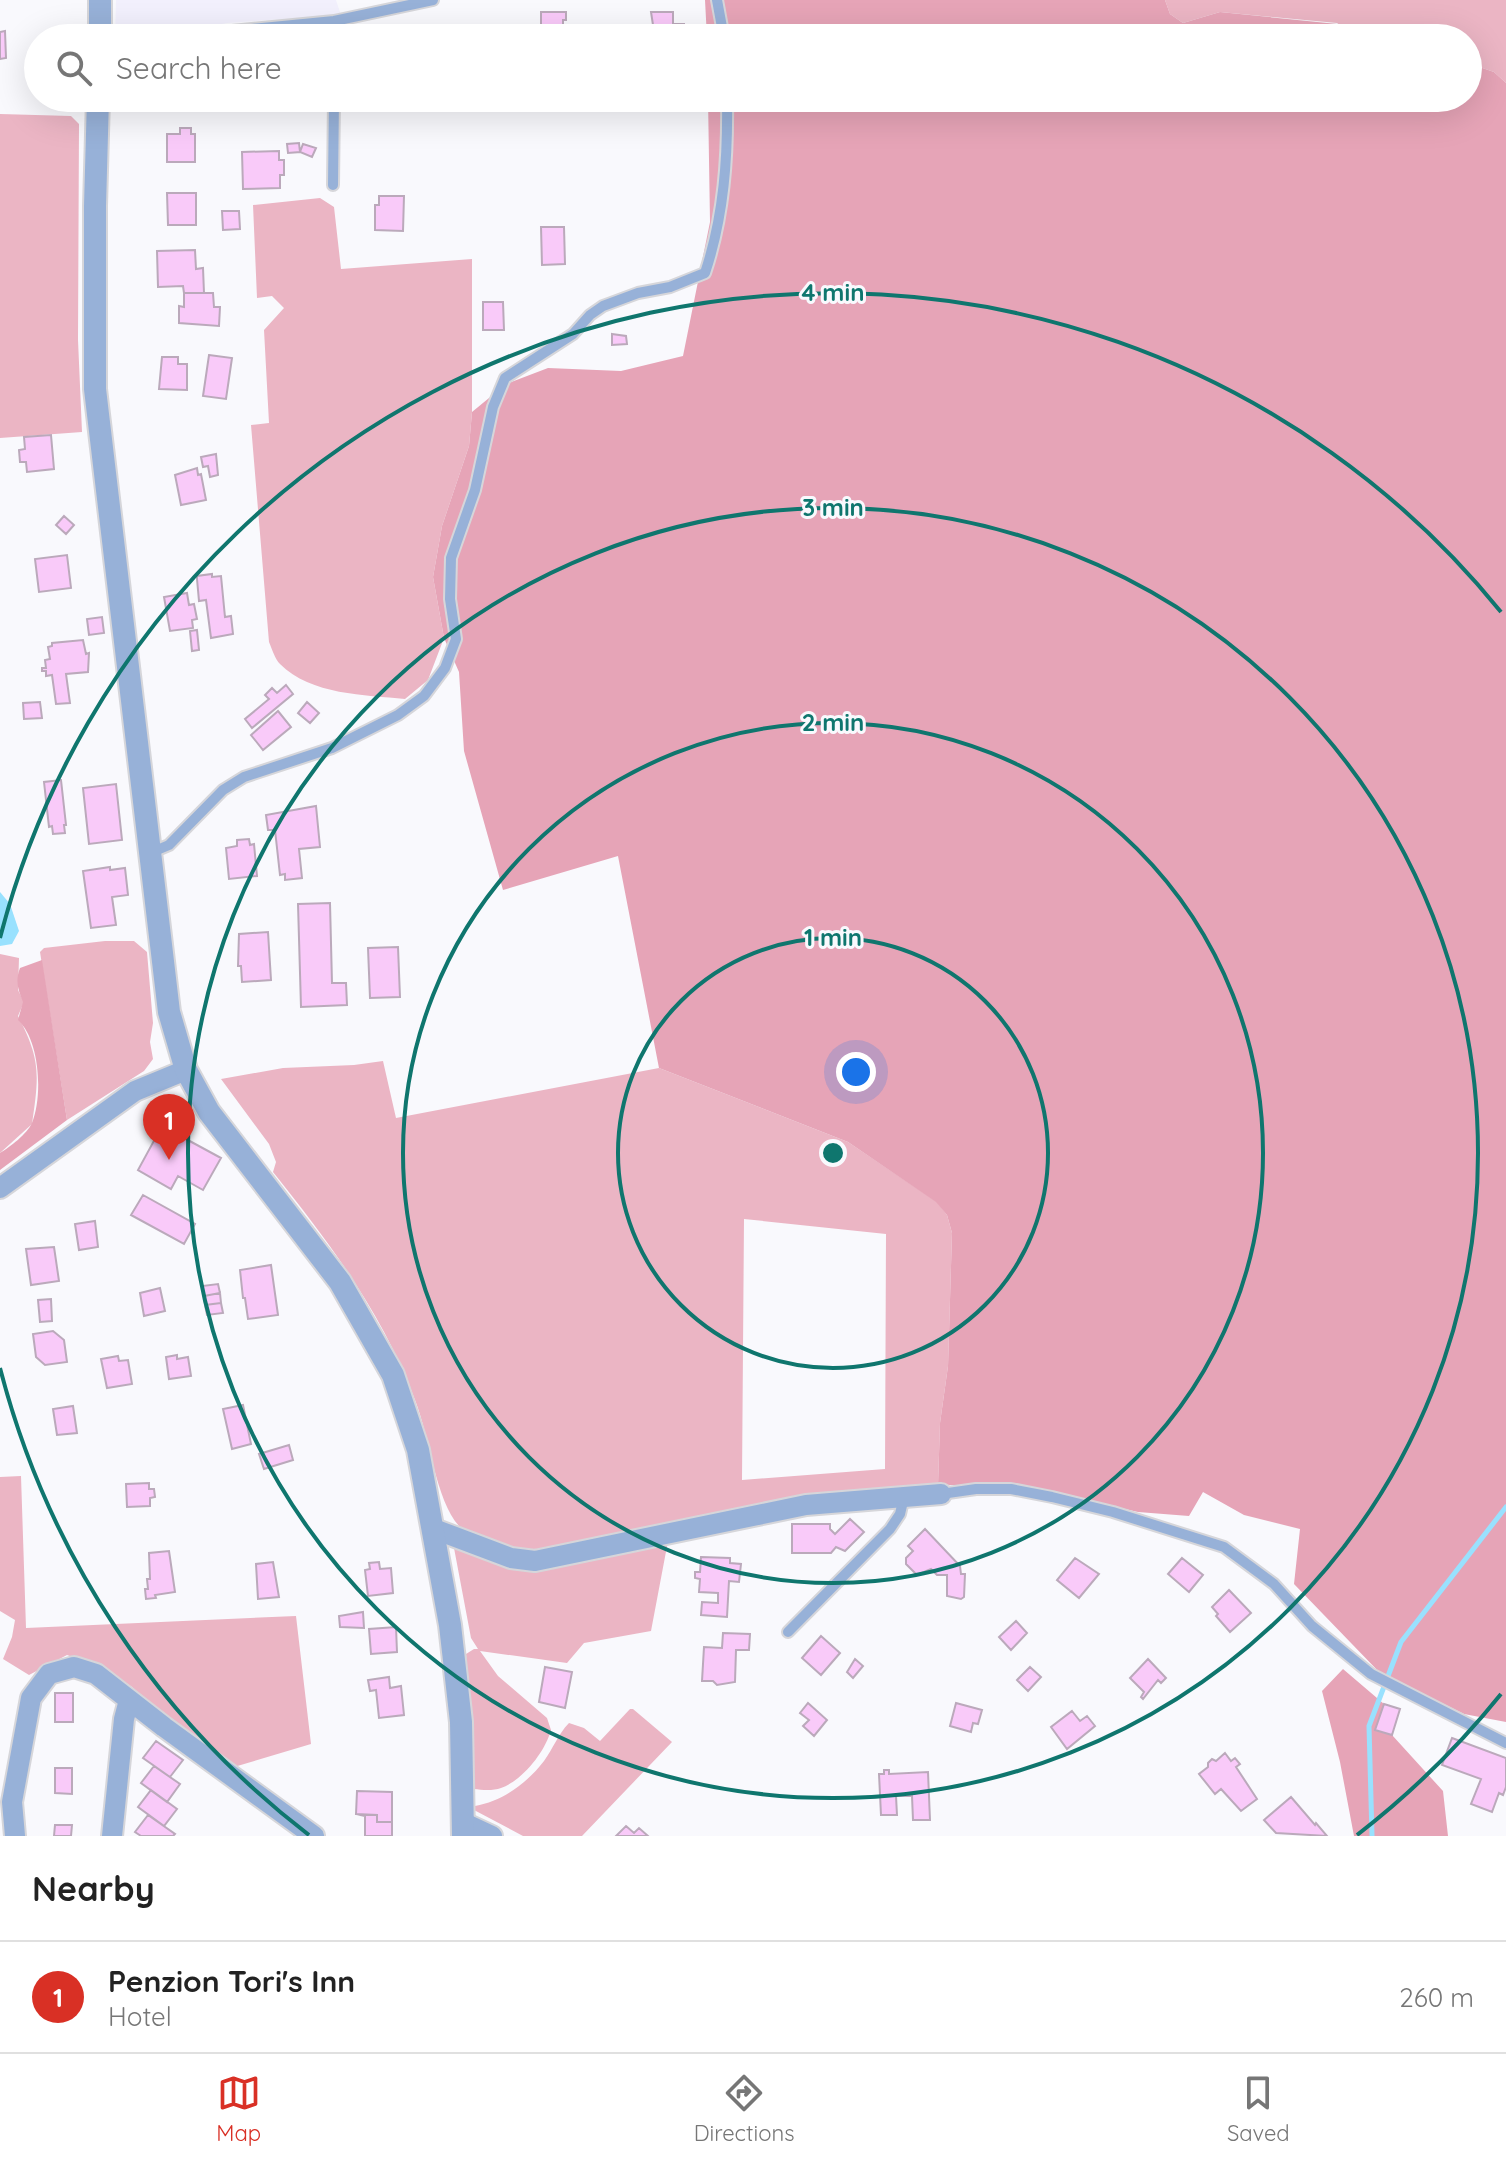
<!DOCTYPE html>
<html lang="en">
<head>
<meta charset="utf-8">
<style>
	:root { --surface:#fff; --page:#f6f6f6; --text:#222; --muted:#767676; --line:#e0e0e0; --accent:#d93025 }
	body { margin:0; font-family:Quicksand,sans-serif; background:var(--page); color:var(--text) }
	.you { position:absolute; left:856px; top:1072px; width:28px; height:28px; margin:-20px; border:6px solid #fff; border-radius:50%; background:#1a73e8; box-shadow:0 0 0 12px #1a73e833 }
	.badge { display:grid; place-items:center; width:52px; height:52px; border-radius:50%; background:var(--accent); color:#fff; font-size:26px; font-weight:700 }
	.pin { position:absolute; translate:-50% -66px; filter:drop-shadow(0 2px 4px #0008) }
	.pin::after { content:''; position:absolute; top:42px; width:28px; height:24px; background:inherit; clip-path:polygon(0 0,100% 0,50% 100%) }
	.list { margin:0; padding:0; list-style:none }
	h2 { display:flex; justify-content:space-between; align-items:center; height:104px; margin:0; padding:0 32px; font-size:34px }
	h2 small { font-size:26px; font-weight:400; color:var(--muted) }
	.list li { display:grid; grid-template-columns:52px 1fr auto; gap:24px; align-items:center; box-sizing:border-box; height:112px; padding:0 32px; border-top:2px solid var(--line) }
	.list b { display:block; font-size:30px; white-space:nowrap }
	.list p { margin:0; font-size:26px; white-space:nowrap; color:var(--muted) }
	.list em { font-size:26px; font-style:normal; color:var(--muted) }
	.icon { flex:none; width:44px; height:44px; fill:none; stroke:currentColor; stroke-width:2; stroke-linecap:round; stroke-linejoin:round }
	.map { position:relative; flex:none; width:1506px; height:1836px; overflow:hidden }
	.search { position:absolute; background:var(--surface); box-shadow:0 8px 32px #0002; left:24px; right:24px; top:24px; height:88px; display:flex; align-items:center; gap:20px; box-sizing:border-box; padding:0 28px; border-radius:44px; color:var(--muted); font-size:30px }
	.sheet { height:216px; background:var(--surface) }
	nav { display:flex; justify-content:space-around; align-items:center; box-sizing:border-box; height:112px; border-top:2px solid var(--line); background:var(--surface); font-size:22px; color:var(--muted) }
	nav a { display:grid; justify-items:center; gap:4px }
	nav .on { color:var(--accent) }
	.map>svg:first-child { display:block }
	.built { fill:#f2f0fd }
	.green { fill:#ebb5c4; fill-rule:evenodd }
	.forest { fill:#e6a4b7 }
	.water { fill:#99e1fe }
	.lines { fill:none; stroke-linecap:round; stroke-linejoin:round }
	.stream { stroke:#99e1fe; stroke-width:5 }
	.building { fill:#f9caf9; stroke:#bba9bb; stroke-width:2 }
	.service-casing { stroke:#d6d6da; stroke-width:14 }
	.minor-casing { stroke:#d6d6da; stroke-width:24 }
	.tertiary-casing { stroke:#d6d6da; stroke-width:26 }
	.service { stroke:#97b1d8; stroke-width:10 }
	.minor { stroke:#97b1d8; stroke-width:20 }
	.tertiary { stroke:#97b1d8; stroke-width:22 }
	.ring { fill:none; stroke:#0f766e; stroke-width:4 }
	.centre { fill:#0f766e; stroke:#f9f9fd; stroke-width:4 }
	.ring-label { font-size:24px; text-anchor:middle; font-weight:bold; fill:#0f766e; stroke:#f9f9fd; stroke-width:6; stroke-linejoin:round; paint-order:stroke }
</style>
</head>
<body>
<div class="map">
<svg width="1506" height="1836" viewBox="0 0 1506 1836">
	<rect width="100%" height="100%" fill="#f9f9fd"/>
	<path class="built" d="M116 0H336L341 15 227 23 153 38H115Z"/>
	<path class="green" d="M1165 0H1506V83L1494 72 1468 63V38H1358L1337 23 1220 12 1183 23 1170 14Z
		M0 114 71 116 79 124 78 340 82 432 0 438Z
		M320 198 334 207 341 269 472 259V412L469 446 442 526 433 577 444 638 428 680 405 699C365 695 311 695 280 664 275 659 272 649 269 642L251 425 269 423 264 330 284 308 272 296 257 298 253 205Z
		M105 941H134L147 952 153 1023 150 1042 153 1059 144 1071 67 1120 40 952 44 948Z
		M0 954 19 958 18 990 24 1002 18 1016C41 1060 39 1075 32 1124L0 1153Z
		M383 1061 396 1118 659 1068 848 1142 937 1202 947 1215 952 1233 948 1366 940 1423 938 1485 539 1552C518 1550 473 1542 459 1526 436 1501 429 1435 415 1400 383 1314 329 1242 273 1172L276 1162 269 1144 221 1079 283 1068 354 1065ZM744 1219 886 1234 885 1469 742 1480Z
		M21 1476 26 1628 296 1616 311 1744 234 1767 177 1728 132 1687 104 1668 67 1655 29 1675 3 1659 12 1637 15 1620 0 1611V1477Z
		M668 1541 651 1631 584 1643 567 1663 480 1651 498 1676 547 1718 551 1730C545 1752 523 1780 501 1788 493 1791 482 1790 474 1789L466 1654 474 1649H478L471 1638 454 1548 530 1569 555 1567Z
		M630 1709H633L672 1742 582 1836H523L474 1810 475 1806C503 1801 527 1783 544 1761 553 1749 558 1734 569 1723L584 1728 600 1741Z"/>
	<path class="forest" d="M705 0H1165L1170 14 1183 23 1220 12 1337 24 1358 38H707Z
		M1468 63 1494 72 1506 83V1722L1464 1714 1380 1673 1294 1584 1300 1529 1244 1515 1203 1492 1189 1516 1138 1512 1020 1485H938L940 1423 948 1366 952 1233 947 1215 936 1202 848 1142 659 1068 618 856 503 890 464 751 459 672 444 638 433 577 442 526 469 446 472 412 506 384 548 368 621 371 683 356 710 222 708 98H1468Z
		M42 960 67 1120 0 1170V1153C10 1147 27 1134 32 1123 43 1096 40 1040 18 1020L23 1002C18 990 15 981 20 968Z
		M1343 1669 1384 1704 1376 1730 1392 1735 1443 1791 1448 1836H1354L1340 1762 1322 1691Z"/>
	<path class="water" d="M0 892 10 904 19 931 12 944 0 946Z"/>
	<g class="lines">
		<path class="stream" d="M1372 1836 1369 1726 1401 1642 1506 1507"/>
	</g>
	<path class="building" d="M541 12H566V20H563V38H541Z
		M651 12H673V24H684V38H655Z
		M5 31 6 58 0 59V32Z
		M231 99H245L246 111H231Z
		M180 128H191V134H195V162H167V134H180Z
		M299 143 300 152 288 153 287 144Z
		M303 144 316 148 312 157 300 152Z
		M279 151V160H284V175H280V188L243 189 242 152Z
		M167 193H196V225H168Z
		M379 196H404L403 231 375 230V205H379Z
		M222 211H239L240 229 223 230Z
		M541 227H564L565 264 542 265Z
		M195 250 196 269 203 268 204 293H184L183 286 158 287 157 251Z
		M184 293H213L214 307H220L219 326 179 323V306L184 307Z
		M483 302H503L504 330H483Z
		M612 334 626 336 627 344 612 345Z
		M209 355 232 358 226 399 203 396Z
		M162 357H178V364H187V390L159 389Z
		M51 435 54 469 27 472 26 462H20L19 450 25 449 24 437Z
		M216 454 218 475 210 477 208 466 203 467 201 457Z
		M197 468 198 475 201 474 206 500 181 505 175 475Z
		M64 516 74 525 66 534 56 525Z
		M67 555 71 588 39 592 35 559Z
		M212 574V577L221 576 225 617 231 616 233 634 211 638 206 600 199 601 197 579V576Z
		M187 593 189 605 194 604 197 619 192 620 193 628 170 631 164 597Z
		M102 617 104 633 89 635 87 619Z
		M197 630 199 650 192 651 190 631Z
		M83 640 86 654 89 653 88 672 66 674 70 703 56 704 52 675 46 676V671H42V668H46L45 660 50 659 48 647 52 646V643Z
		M286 685 293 694 252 728 245 719 269 699 265 695 272 688 277 693Z
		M40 702 42 718 24 719 23 703Z
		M307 702 319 713 310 723 298 713Z
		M278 711 291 727 263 750 251 735Z
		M61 780 66 825H64L65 833 53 834 52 826 49 827 44 782Z
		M116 784 122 840 89 844 83 788Z
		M316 806 320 847 299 849 302 878 285 880V874L280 875 275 830H268L266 815Z
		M249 839 250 845 254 844 257 876 229 879 226 848 237 846V840Z
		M110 867V870L125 868 128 895 112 897 116 925 91 928 83 871Z
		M330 903 332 983H346L347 1005 301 1007 298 904Z
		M268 932 271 980 242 982 241 966H238L239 934Z
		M398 947 400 997 370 998 368 948Z
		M162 1126 221 1158 203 1190 178 1176 171 1189 138 1170Z
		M143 1195 195 1224 184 1244 131 1215Z
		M95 1221 98 1247 79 1250 75 1224Z
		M54 1247 59 1281 31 1285 26 1249Z
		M271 1265 278 1315 248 1319 245 1298H243L240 1270Z
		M218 1284 220 1293 204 1296 202 1286Z
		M160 1288 165 1311 144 1316 140 1293Z
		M220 1293 221 1303 205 1305 204 1296Z
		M51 1299 52 1321 40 1322 38 1300Z
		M221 1303 223 1313 207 1315 205 1305Z
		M53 1331 64 1340 67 1362 45 1365 36 1357 33 1334Z
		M177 1355V1359L188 1357 191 1376 169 1379 166 1357Z
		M118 1356 119 1361 128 1360 132 1384 107 1388 101 1359Z
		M243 1405 251 1444 232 1449 223 1409Z
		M73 1406 77 1433 57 1435 53 1409Z
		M289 1445 293 1460 264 1469 259 1454Z
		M149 1483V1489H154L155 1497 150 1498V1506L127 1507 126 1484Z
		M850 1519 864 1532 845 1551 836 1547 831 1553H792V1524H830V1529L835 1534Z
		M925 1529 960 1566 961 1574H965L964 1597 961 1599 947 1596V1575H937L931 1569 917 1575 906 1564V1558L913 1551 908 1546Z
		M169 1551 175 1592 155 1595 156 1598 146 1599 145 1589H148L147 1579H150L149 1553Z
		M701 1557 730 1558V1563L741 1564 739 1582 729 1581 727 1617 701 1615 702 1602 718 1603V1593L699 1592 700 1579 695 1578V1572H700Z
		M1075 1558 1099 1574 1079 1598 1057 1580Z
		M1182 1558 1203 1575 1189 1592 1168 1574Z
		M273 1562 279 1597 258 1599 256 1564Z
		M379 1562 380 1569 391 1568 393 1593 368 1596 365 1570 370 1569 369 1563Z
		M1229 1590 1251 1613 1230 1632 1216 1616 1218 1614 1212 1607Z
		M363 1612 364 1628 340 1627 339 1616Z
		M1016 1621 1027 1633 1011 1650 999 1637Z
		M396 1627 397 1652 371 1654 369 1629Z
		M723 1633 750 1634 749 1650H736L735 1682 717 1685 713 1681H702L704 1647 722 1648Z
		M821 1636 840 1653 821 1675 802 1658Z
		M855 1659 863 1666 853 1678 847 1672Z
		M1148 1659 1166 1678 1161 1683 1158 1680 1143 1699 1141 1697 1144 1692 1130 1678Z
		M545 1667 572 1672 565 1708 539 1702Z
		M1030 1667 1041 1677 1028 1691 1017 1680Z
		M389 1677 390 1688 401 1686 404 1715 379 1718 376 1690 370 1691 368 1680Z
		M55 1693H73V1722H55Z
		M808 1703 827 1720 814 1736 803 1726 809 1720 800 1713Z
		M956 1703 982 1710 978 1724 973 1723 971 1732 950 1726Z
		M1384 1704 1400 1709 1392 1735 1375 1730Z
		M1072 1711 1080 1721 1087 1716 1095 1726 1067 1749 1051 1727Z
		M1452 1738 1506 1758V1787L1503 1795 1499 1793 1492 1812 1471 1804 1481 1779 1442 1765Z
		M156 1741 183 1760 170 1777 143 1758Z
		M1225 1753 1231 1761 1235 1758 1240 1764 1236 1767 1257 1799 1241 1811 1221 1789 1215 1794 1199 1774 1208 1767V1763L1212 1759 1216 1761Z
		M154 1766 180 1784 167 1802 141 1783Z
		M55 1768H72V1794L55 1793Z
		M884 1770H889V1774L928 1772 930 1820H913L912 1796H896L897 1815H881L879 1774H884Z
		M151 1790 177 1809 164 1826 138 1807Z
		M357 1791 392 1792V1822H377V1815L356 1814Z
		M1291 1797 1315 1825 1316 1823 1327 1836 1276 1833 1264 1820Z
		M356 1814 377 1815V1822H392V1836H365V1816Z
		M148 1815 175 1834 173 1836H141L135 1832Z
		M55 1825H72L71 1836H54Z
		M626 1826 634 1833 639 1828 648 1836H616Z"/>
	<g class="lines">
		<defs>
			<path id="service" d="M717 0 724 38
				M334 21V38
				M186 38 232 31 334 21 433 0
				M333 185 334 98
				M150 853 169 845 223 790 244 777 332 748 398 715 424 696 445 668 456 639 450 599 451 558 475 490 493 407 505 378 573 334 590 315 603 306 638 293 670 287 705 273C724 216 728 157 727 98
				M941 1494 976 1489H1011L1052 1497 1113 1512 1224 1547 1274 1584 1312 1626 1371 1674 1506 1743
				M788 1632 890 1529 900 1514 904 1497"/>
			<path id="minor" d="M0 1188 135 1091 186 1070
				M434 1529 511 1558 535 1561 806 1505 941 1494
				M462 1822 492 1836
				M15 1836 12 1802 31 1698 49 1674 74 1667 96 1674 164 1727 314 1836
				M112 1836 124 1719 129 1700"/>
			<path id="tertiary" d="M100 0V38
				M98 98 95 206V389L169 1012 186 1070 209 1112 340 1282 393 1375 418 1450 450 1625 461 1722 463 1836"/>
		</defs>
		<use href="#service" class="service-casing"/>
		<use href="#minor" class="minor-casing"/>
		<use href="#tertiary" class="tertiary-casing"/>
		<use href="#service" class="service"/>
		<use href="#minor" class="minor"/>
		<use href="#tertiary" class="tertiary"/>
	</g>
	<g class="ring">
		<circle cx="833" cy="1153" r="215"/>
		<circle cx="833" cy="1153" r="430"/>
		<circle cx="833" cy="1153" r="645"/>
		<path d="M1501 1694A860 860 0 0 1 1357 1835M309 1835A860 860 0 0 1 0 1368M0 938A860 860 0 0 1 1501 612"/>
	</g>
	<circle cx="833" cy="1153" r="12" class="centre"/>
	<g class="ring-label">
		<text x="833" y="301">4 min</text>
		<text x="833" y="516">3 min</text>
		<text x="833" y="731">2 min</text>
		<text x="833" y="946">1 min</text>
	</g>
</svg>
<div class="you"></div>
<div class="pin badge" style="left:169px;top:1160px">1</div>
<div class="search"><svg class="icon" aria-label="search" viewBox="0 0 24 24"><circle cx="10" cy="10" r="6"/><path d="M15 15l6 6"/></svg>Search here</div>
</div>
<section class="sheet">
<h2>Nearby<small></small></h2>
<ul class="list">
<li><span class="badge">1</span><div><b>Penzion Tori's Inn</b><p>Hotel</p></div><em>260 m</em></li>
</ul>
</section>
<nav>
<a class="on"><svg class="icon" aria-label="map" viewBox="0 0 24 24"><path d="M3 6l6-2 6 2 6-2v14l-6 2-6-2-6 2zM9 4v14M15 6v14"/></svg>Map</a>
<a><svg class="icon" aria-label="directions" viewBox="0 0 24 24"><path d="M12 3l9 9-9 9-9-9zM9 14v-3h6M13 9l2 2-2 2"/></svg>Directions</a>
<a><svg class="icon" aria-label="saved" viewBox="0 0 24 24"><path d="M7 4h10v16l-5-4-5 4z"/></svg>Saved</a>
</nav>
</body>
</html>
